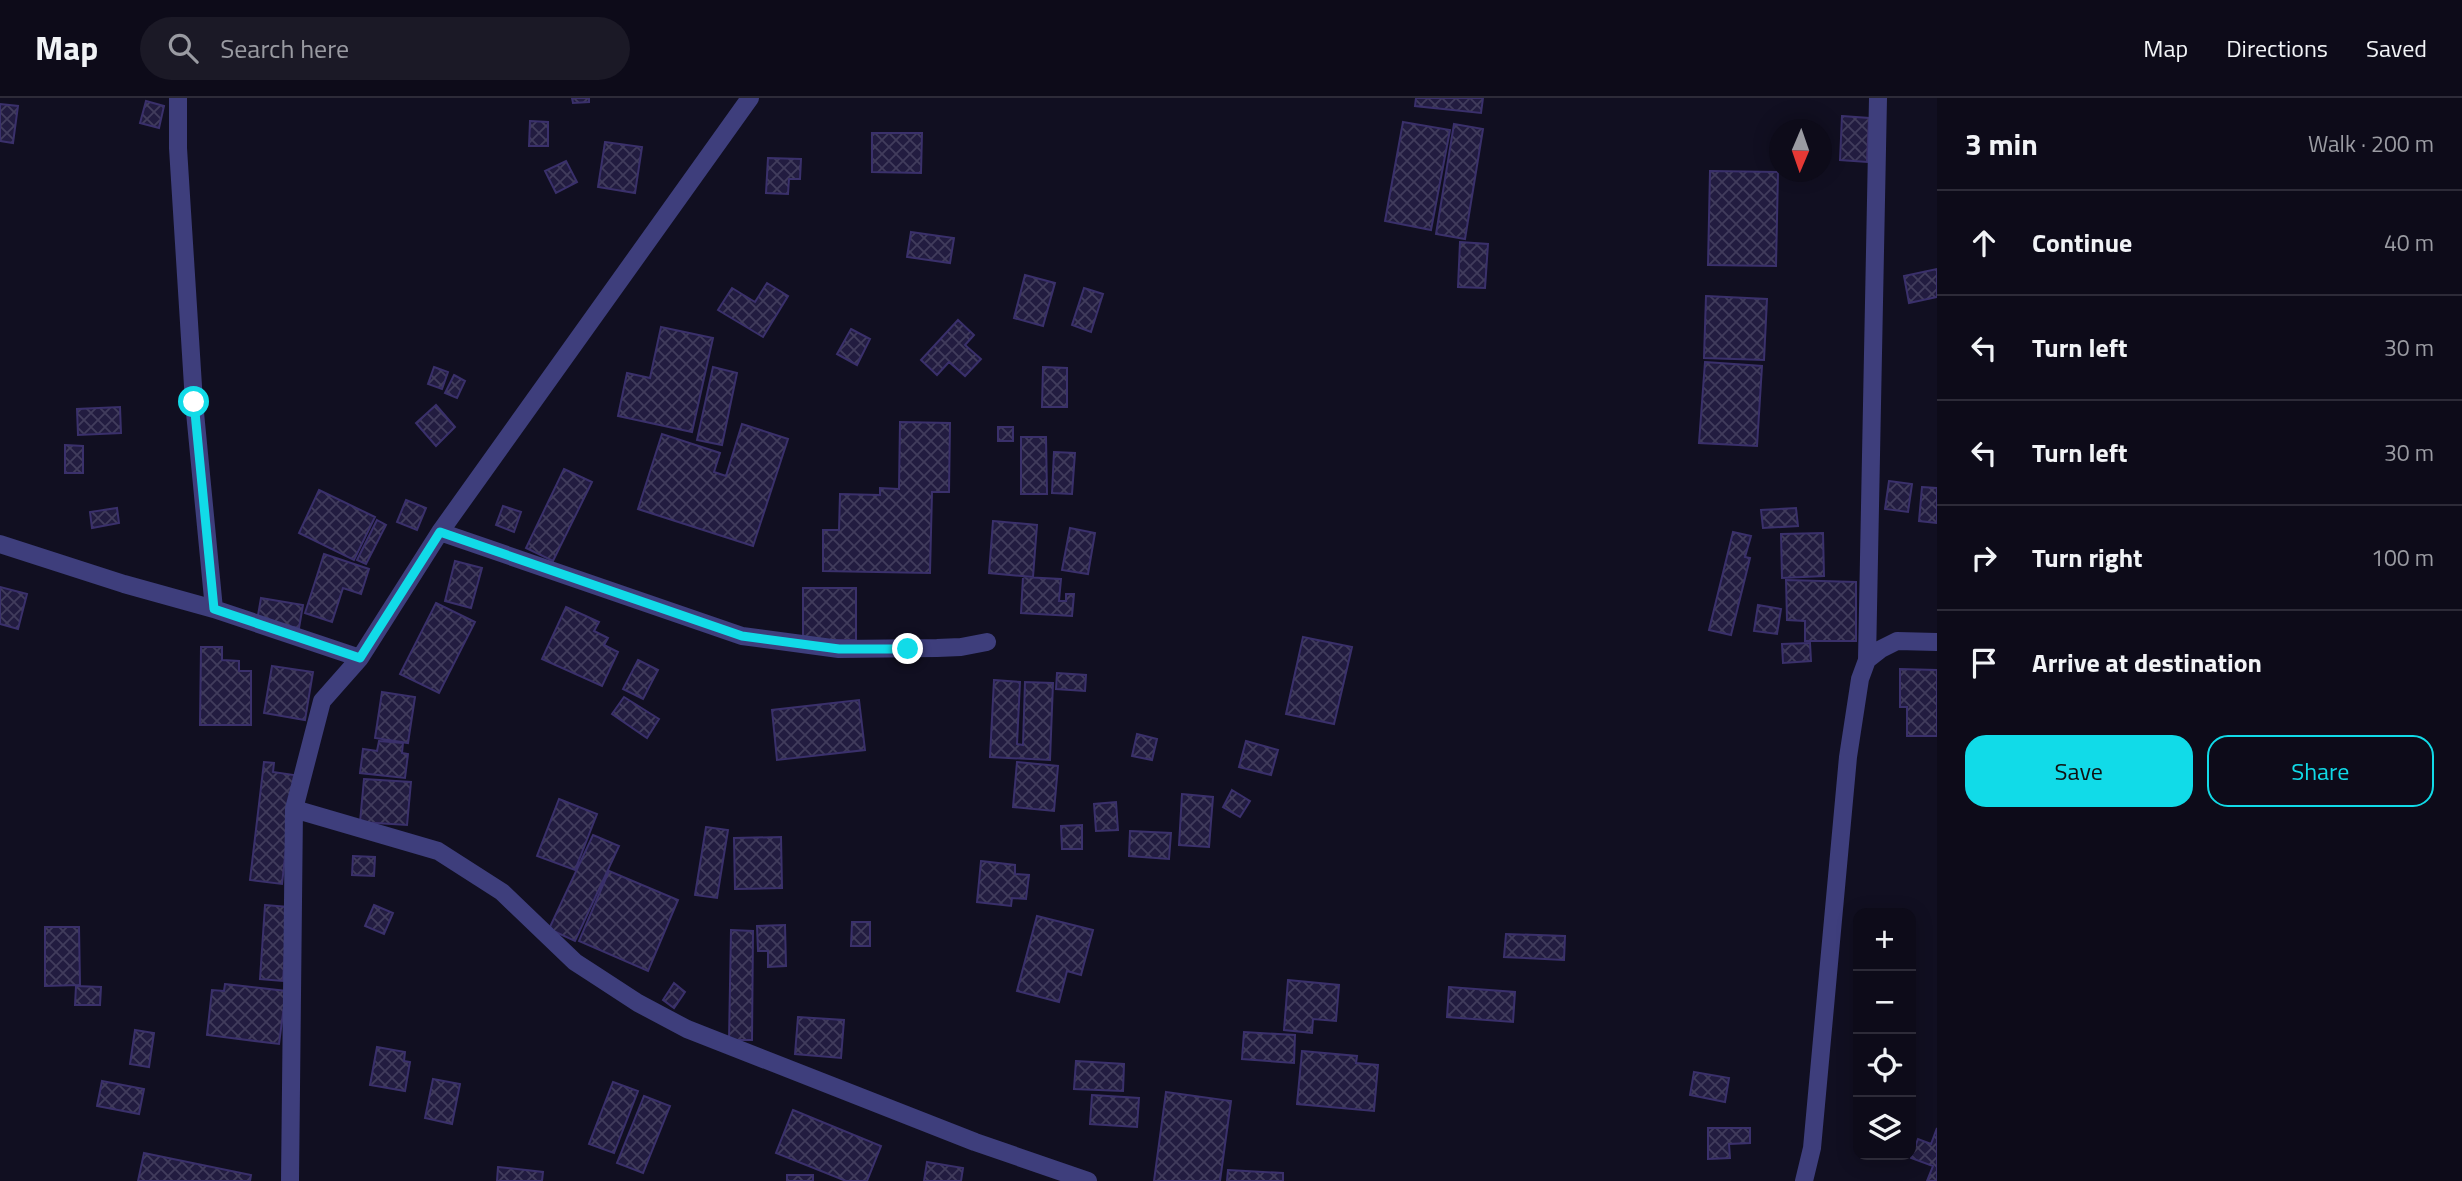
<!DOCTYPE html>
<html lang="en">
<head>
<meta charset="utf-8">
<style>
	:root { --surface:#0d0b19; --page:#1b1926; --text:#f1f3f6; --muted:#9a9ba2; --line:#2d2b38; --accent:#11dbe8 }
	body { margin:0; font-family:"Titillium Web",sans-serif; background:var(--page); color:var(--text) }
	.controls { position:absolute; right:21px; bottom:21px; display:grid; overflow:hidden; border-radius:14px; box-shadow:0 4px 18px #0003 }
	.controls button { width:63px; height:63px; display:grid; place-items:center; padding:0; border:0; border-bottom:2px solid var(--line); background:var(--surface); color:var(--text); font:35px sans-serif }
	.compass { position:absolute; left:1769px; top:21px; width:63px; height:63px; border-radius:50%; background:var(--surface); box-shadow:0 4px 18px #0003; rotate:182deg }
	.stop { position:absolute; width:21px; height:21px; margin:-16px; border:5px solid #11dbe8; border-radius:50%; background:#fff }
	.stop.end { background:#11dbe8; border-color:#fff; box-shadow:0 2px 7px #0008 }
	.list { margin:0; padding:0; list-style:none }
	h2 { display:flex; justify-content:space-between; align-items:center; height:91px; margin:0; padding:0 28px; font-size:30px }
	h2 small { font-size:23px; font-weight:400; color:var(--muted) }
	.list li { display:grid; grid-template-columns:46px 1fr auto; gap:21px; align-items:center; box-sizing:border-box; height:105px; padding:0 28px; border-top:2px solid var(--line) }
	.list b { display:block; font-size:26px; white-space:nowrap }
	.list em { font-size:23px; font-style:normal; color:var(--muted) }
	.actions { display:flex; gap:14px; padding:21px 28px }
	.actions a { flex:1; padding:16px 0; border:2px solid var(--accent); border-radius:21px; text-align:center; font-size:24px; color:var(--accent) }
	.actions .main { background:var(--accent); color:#111 }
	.icon { flex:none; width:38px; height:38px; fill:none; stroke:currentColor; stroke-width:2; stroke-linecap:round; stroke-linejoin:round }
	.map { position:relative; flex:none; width:1937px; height:1083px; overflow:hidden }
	header { display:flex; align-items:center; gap:42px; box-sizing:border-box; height:98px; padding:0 35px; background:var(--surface); border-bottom:2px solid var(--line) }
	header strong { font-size:33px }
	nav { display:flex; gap:38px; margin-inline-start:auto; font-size:24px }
	.search { width:490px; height:63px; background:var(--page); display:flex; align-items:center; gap:18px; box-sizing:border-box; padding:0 24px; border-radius:38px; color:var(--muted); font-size:26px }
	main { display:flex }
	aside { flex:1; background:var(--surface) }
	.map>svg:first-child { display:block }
	.building { fill:url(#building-cross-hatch); stroke:#3a306b; stroke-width:2 }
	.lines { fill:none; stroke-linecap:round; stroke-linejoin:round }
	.minor { stroke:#3e3e7c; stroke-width:18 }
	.route { stroke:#11dbe8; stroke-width:9 }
</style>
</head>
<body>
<header>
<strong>Map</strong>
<div class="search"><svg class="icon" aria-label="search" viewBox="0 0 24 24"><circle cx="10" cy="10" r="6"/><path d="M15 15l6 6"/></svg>Search here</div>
<nav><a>Map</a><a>Directions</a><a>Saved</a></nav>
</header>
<main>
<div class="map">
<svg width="1937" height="1083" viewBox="0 0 1937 1083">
	<defs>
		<pattern id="building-cross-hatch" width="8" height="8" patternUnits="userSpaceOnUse" patternTransform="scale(1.75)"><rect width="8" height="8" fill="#221c40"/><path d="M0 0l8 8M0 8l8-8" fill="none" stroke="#413c5c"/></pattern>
	</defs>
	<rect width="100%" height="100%" fill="#110f21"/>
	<path class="building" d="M572 0H589V4L573 5Z
		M1416 0H1483L1481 15 1415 8Z
		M146 3 164 8 159 30 140 25Z
		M0 6 18 8 13 45 0 43Z
		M1842 18 1869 20 1867 64 1840 62Z
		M530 23 548 24V48H529Z
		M1403 24 1450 32 1431 132 1385 123Z
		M1454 26 1483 31 1465 141 1436 136Z
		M872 35H922L921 75 872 74Z
		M605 44 642 49 635 95 598 89Z
		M768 60 801 61 800 81H789L788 96 766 95Z
		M566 63 577 84 556 95 545 73Z
		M1710 73 1778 74 1776 168 1708 167Z
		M911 134 954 140 950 165 907 159Z
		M1460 144 1488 146 1485 190 1458 189Z
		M1937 171V199L1909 205 1904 178Z
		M1025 177 1055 185 1043 228 1014 220Z
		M767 185 788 198 763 239 718 212 732 190 755 204Z
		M1084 190 1103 196 1091 234 1072 227Z
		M1706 198 1767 201 1764 262 1704 260Z
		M958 222 974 237 965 247 981 261 965 278 949 264 937 277 921 262Z
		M661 229 713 240 692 334 618 318 627 275 650 280Z
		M851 231 870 241 857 267 837 256Z
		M1705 264 1762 268 1757 348 1699 345Z
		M434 269 448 274 442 291 428 286Z
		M713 269 737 275 722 347 697 342Z
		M1043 269 1067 270V309H1042Z
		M454 277 465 283 457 300 445 295Z
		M436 307 455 329 436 348 416 325Z
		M120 309 121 335 78 337 77 311Z
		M900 324 950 325 949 394H932L930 475 823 473V432H839L840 396 880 397V390L899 391Z
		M742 326 788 341 753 448 638 411 662 336 720 355 714 374 726 378Z
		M998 329H1013V343H998Z
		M1021 339H1046L1047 396H1021Z
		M65 347 83 348V375H65Z
		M1054 354 1075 355 1072 396 1052 395Z
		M564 371 592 384 553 463 526 450Z
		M1889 383 1912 386 1908 414 1885 411Z
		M1922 389 1937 390V425L1919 423Z
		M319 392 375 419 354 462 299 435Z
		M406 402 426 410 417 432 397 424Z
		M503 408 521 414 514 434 496 427Z
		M117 410 119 425 92 430 90 414Z
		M1796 410 1798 428 1763 430 1761 412Z
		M377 422 386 427 366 466 357 462Z
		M993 423 1037 427 1033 479 989 475Z
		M1070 430 1095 435 1088 476 1062 472Z
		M1733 434 1751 438 1745 459 1750 460 1731 537 1709 532Z
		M1823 435 1824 478 1782 480 1781 436Z
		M324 456 369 471 361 496 343 490 332 524 305 515Z
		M455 463 482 470 471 510 445 503Z
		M1023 479 1061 481 1059 503H1066V496H1074L1072 518 1021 515Z
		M1786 482 1856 484V543H1805V523L1787 522Z
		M0 489 27 496 18 531 0 526Z
		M803 490H856V542H803Z
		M261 500 303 507 299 530 257 523Z
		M436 505 475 524 439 595 400 576Z
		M1758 507 1781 511 1777 536 1754 533Z
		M566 509 599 524 594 533 608 540 604 547 618 554 602 588 542 561Z
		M1303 539 1352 549 1334 626 1286 616Z
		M1810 545 1811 563 1783 565 1782 546Z
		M201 549H222V562L239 563V573H251V627H200Z
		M638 562 658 572 643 601 623 591Z
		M272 568 313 574 305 622 264 615Z
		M1900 571 1937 572V638H1907V609H1900Z
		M1057 575 1086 577 1085 593 1056 591Z
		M994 582 1020 584 1017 646 1023 647 1025 584 1053 585 1050 662 990 659Z
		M382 594 415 599 408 645 375 640Z
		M624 599 659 621 647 640 612 616Z
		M859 602 865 652 777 662 772 612Z
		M1137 636 1157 641 1152 662 1132 658Z
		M379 643 403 645 402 655 408 656 405 680 360 675 363 651 377 653Z
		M1246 643 1278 652 1271 677 1239 669Z
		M264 664 274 665 273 674 294 677 282 786 250 782Z
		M1017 664 1058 668 1054 713 1013 709Z
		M364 681 411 684 407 727 360 724Z
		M1232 692 1250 703 1240 719 1223 709Z
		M1182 696 1213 699 1209 749 1179 747Z
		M559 701 597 716 575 772 537 758Z
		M1116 704 1118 732 1096 733 1094 706Z
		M1082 727V751H1062L1061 728Z
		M706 729 728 732 717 800 695 797Z
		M1130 733 1171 735 1169 761 1129 758Z
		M593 737 619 748 575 843 549 831Z
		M781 739 782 790 735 791 734 740Z
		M353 758 375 759 374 778 352 777Z
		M981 763 1015 767V776L1029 777 1026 801 1012 800 1011 808 977 804Z
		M609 773 678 802 648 873 579 843Z
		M265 807 288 809 283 883 260 881Z
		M374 807 393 815 384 836 365 828Z
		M1037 818 1093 832 1081 877 1067 873 1059 904 1017 893Z
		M852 824H870V848H851Z
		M785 827 786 868 768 869V853H758L757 828Z
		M45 829H79L80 887 45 888Z
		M731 832 753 833 752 942H729Z
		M1506 836 1565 838 1564 862 1504 859Z
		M1288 882 1339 887 1336 923 1313 921 1312 935 1284 932Z
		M674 885 685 894 674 910 663 902Z
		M225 886 286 893 279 946 207 937 212 892 224 893Z
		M76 888 101 889 100 907H75Z
		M1449 889 1515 894 1513 924 1447 919Z
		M798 919 844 922 841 960 795 956Z
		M135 932 154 935 149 969 130 966Z
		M1244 934 1295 937 1294 965 1242 961Z
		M377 949 405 954 404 963 410 964 405 993 370 987Z
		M1302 953 1357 958 1356 965 1378 967 1374 1013 1297 1006Z
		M1911 954H1914V984H1911Z
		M1076 963 1124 966 1123 993 1074 991Z
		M1694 974 1729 980 1725 1004 1690 997Z
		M433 981 460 986 452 1026 425 1020Z
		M102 983 144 991 139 1016 97 1008Z
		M613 984 638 993 614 1055 589 1046Z
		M1166 994 1231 1003 1220 1083H1154Z
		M1092 997 1139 1000 1137 1029 1090 1026Z
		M644 998 670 1008 643 1075 617 1065Z
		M793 1012 881 1048 867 1083H846L776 1055Z
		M1708 1030H1750V1045L1729 1046 1730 1060 1708 1061Z
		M1937 1030V1083H1927L1933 1068 1911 1060 1918 1041 1931 1046Z
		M144 1055 251 1077 250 1083H138Z
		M927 1064 963 1070 961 1083H924Z
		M498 1069 543 1074 542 1083H497Z
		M1228 1072 1283 1075V1083H1227Z
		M787 1077H813V1083H787Z"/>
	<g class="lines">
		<path class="minor" d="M178 0V50L194 304 214 511
			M440 434 742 538 839 551 937 550 961 549 987 544
			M0 446 124 486 214 511 360 560
			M1867 562 1878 0
			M294 711 438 753 502 794 575 864 592 875 638 905 687 931 975 1044 1088 1083
			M290 1083 294 711 322 603 360 560 440 434 750 0
			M1804 1083 1812 1050 1848 659 1860 581 1867 562 1881 551 1897 543 1937 544"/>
	</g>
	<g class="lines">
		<path class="route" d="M194 304 214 511 360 560 440 434 742 538 839 551H908"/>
	</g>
</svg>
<div class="controls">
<button>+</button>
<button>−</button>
<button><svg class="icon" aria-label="locate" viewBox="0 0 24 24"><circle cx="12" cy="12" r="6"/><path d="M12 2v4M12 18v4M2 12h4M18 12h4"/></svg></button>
<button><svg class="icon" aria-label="layers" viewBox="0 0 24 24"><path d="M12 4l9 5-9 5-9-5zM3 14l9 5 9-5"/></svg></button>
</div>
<svg class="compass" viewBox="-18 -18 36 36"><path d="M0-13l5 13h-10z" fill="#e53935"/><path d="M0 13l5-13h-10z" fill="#9a9ba2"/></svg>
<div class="stop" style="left:194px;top:304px"></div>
<div class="stop end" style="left:908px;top:551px"></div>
</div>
<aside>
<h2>3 min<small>Walk · 200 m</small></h2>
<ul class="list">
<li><svg class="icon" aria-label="ahead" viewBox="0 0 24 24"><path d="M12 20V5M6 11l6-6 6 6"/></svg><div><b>Continue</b></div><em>40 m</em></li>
<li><svg class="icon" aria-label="left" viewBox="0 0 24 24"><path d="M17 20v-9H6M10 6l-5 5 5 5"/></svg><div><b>Turn left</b></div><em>30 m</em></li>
<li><svg class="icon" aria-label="left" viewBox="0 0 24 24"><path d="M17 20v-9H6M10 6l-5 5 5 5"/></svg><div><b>Turn left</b></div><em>30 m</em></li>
<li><svg class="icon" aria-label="right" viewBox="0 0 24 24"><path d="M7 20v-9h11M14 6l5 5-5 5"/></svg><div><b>Turn right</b></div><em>100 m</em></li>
<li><svg class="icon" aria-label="arrive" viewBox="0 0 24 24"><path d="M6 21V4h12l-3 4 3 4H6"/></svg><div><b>Arrive at destination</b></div></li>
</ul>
<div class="actions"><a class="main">Save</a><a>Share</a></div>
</aside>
</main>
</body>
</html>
